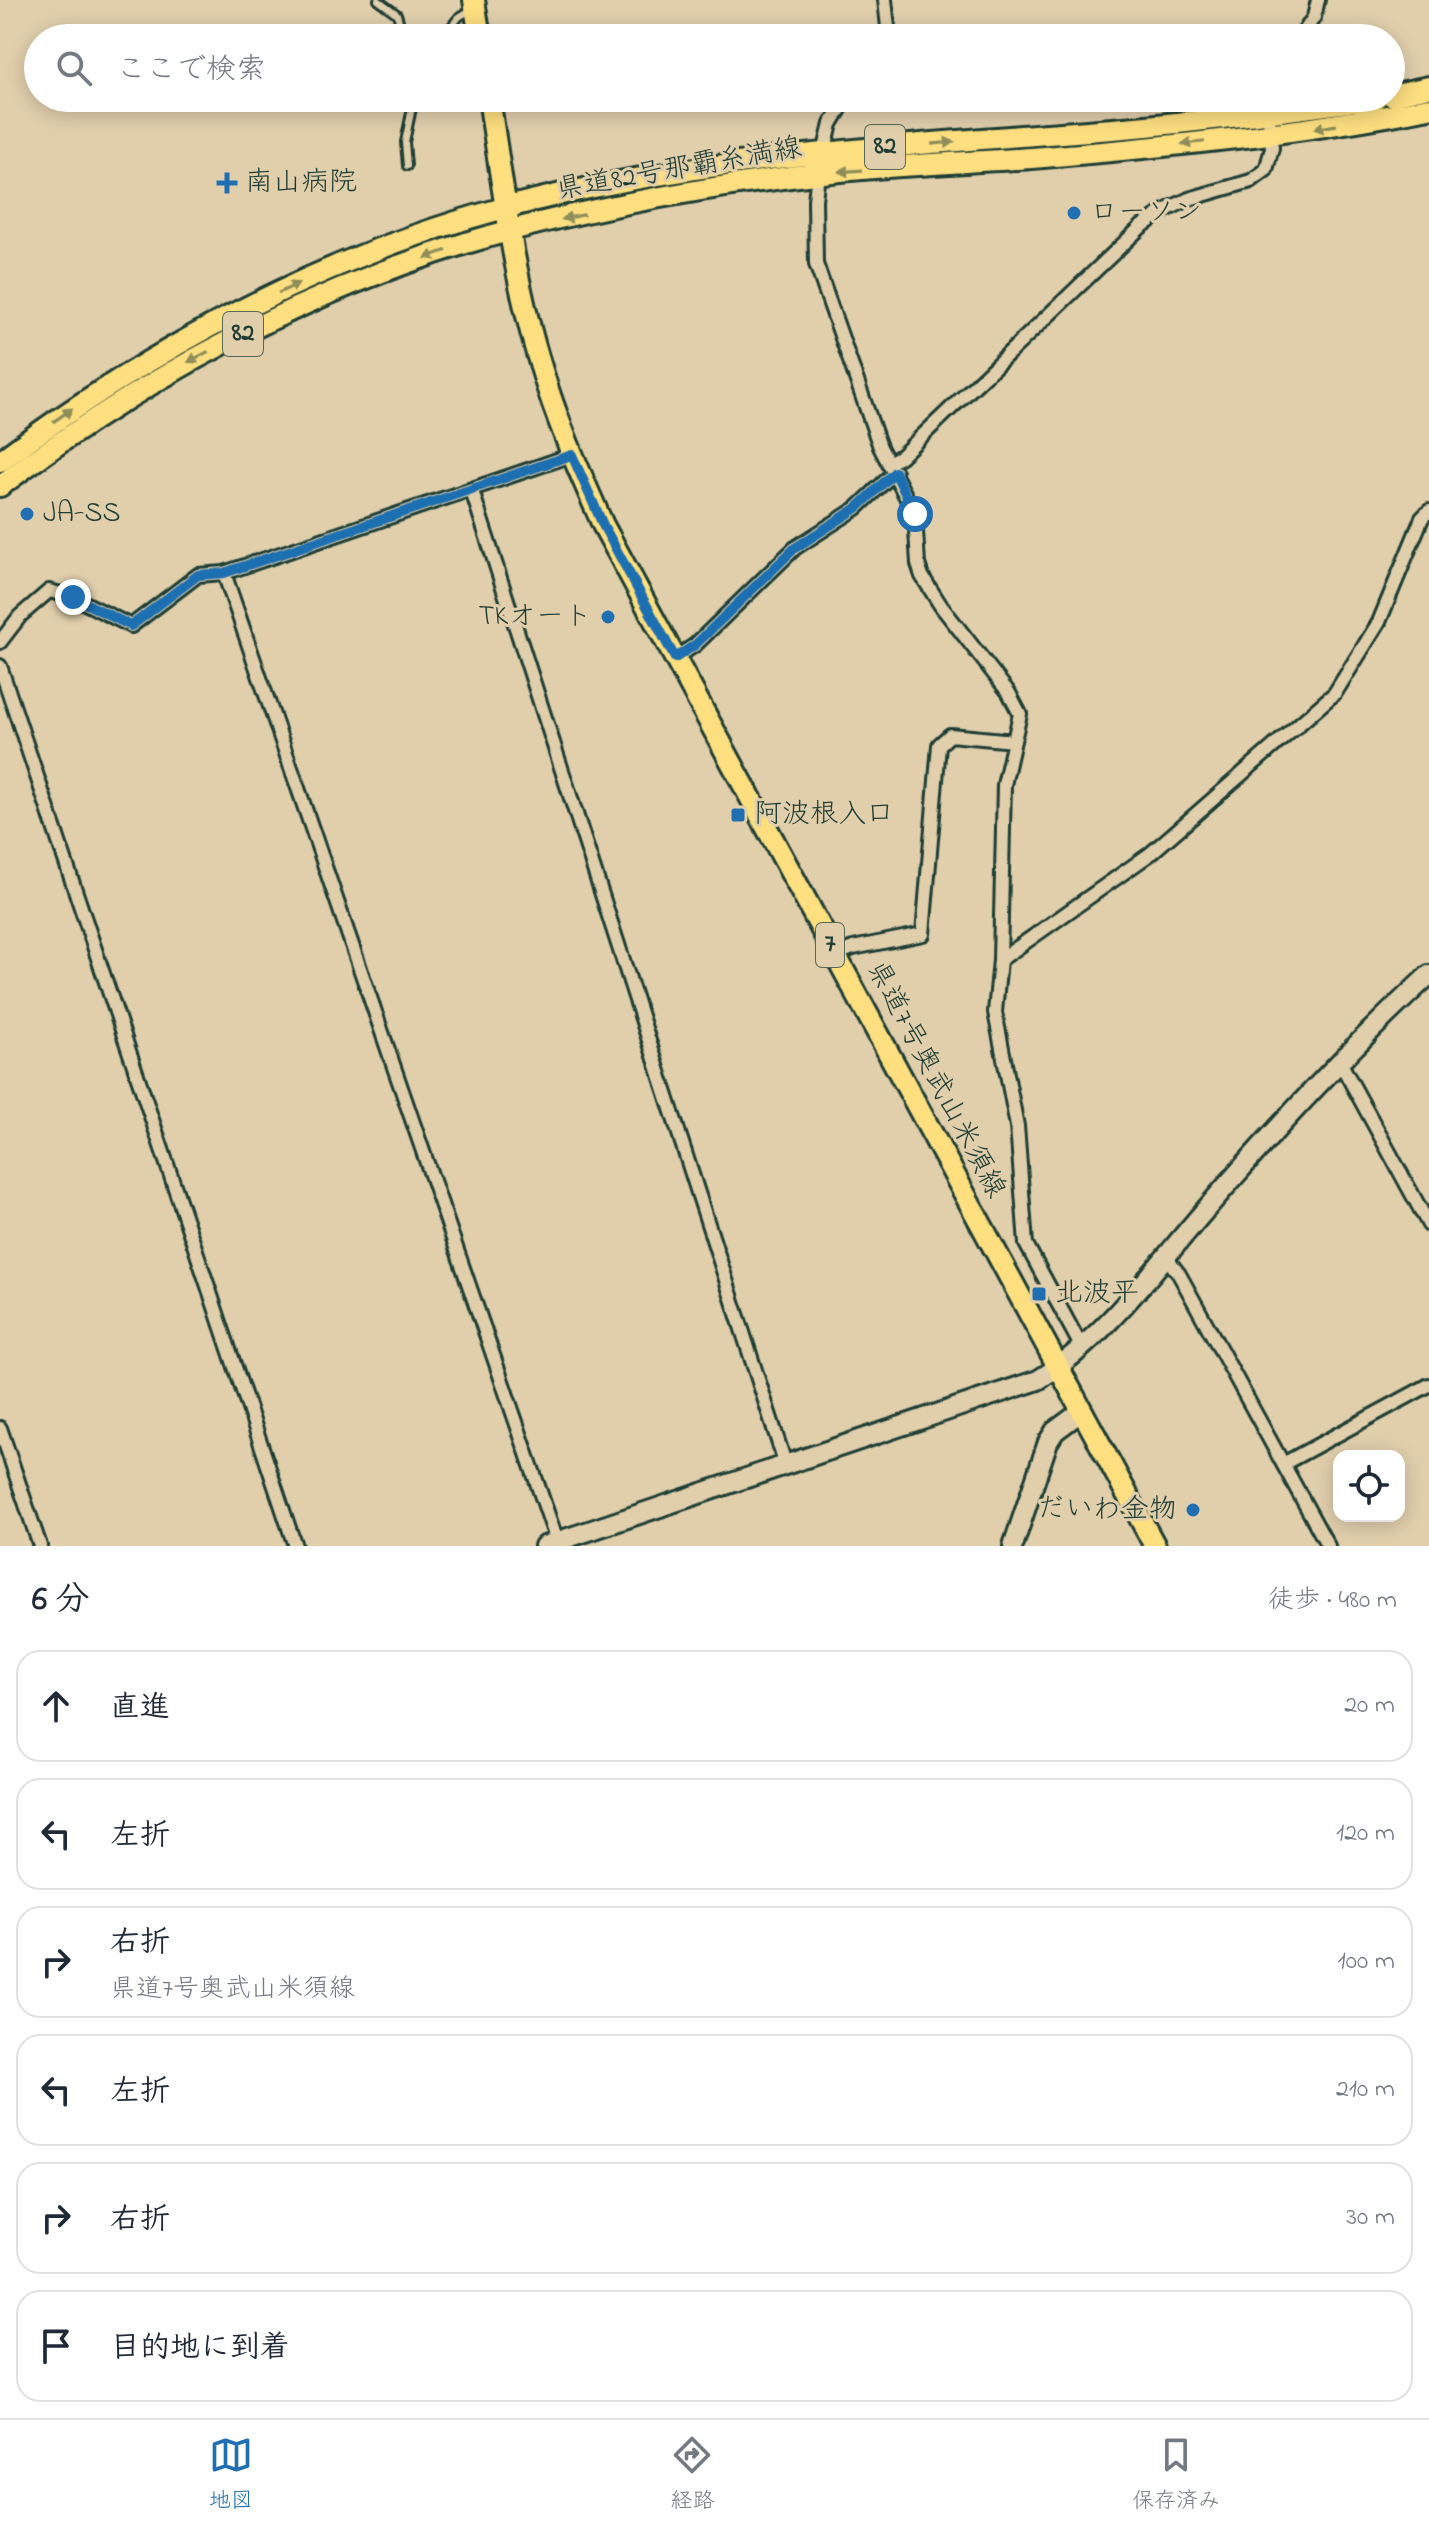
<!DOCTYPE html>
<html lang="ja">
<head>
<meta charset="utf-8">
<style>
	:root { --surface:#fff; --page:#f2f2f3; --text:#1f2937; --muted:#747a83; --line:#e0e1e3; --accent:#1f6fb2 }
	body { margin:0; font-family:"Indie Flower","Klee One",sans-serif; background:var(--page); color:var(--text) }
	.controls { position:absolute; right:24px; bottom:24px; display:grid; overflow:hidden; border-radius:16px; box-shadow:0 4px 20px #0003 }
	.controls button { width:72px; height:72px; display:grid; place-items:center; padding:0; border:0; border-bottom:2px solid var(--line); background:var(--surface); color:var(--text); font:40px sans-serif }
	.stop { position:absolute; width:24px; height:24px; margin:-18px; border:6px solid #1f6fb2; border-radius:50%; background:#fff }
	.stop.end { background:#1f6fb2; border-color:#fff; box-shadow:0 2px 8px #0008 }
	.list { margin:0; padding:0; list-style:none }
	h2 { display:flex; justify-content:space-between; align-items:center; height:104px; margin:0; padding:0 32px; font-size:34px }
	h2 small { font-size:26px; font-weight:400; color:var(--muted) }
	.list li { display:grid; grid-template-columns:52px 1fr auto; gap:24px; align-items:center; box-sizing:border-box; height:112px; margin:0 16px 16px; padding:0 16px; border:2px solid var(--line); border-radius:24px }
	.list b { display:block; font-size:30px; white-space:nowrap }
	.list p { margin:0; font-size:26px; white-space:nowrap; color:var(--muted) }
	.list em { font-size:26px; font-style:normal; color:var(--muted) }
	.icon { flex:none; width:44px; height:44px; fill:none; stroke:currentColor; stroke-width:2; stroke-linecap:round; stroke-linejoin:round }
	.map { position:relative; flex:none; width:1429px; height:1546px; overflow:hidden }
	.search { position:absolute; background:var(--surface); box-shadow:0 4px 20px #0003; left:24px; right:24px; top:24px; height:88px; display:flex; align-items:center; gap:20px; box-sizing:border-box; padding:0 28px; border-radius:44px; color:var(--muted); font-size:30px }
	.sheet { height:872px; background:var(--surface) }
	nav { display:flex; justify-content:space-around; align-items:center; box-sizing:border-box; height:112px; border-top:2px solid var(--line); background:var(--surface); font-size:22px; color:var(--muted) }
	nav a { display:grid; justify-items:center; gap:4px }
	nav .on { color:var(--accent) }
	.map>svg:first-child { display:block }
	.lines { fill:none; stroke-linecap:round; stroke-linejoin:round }
	.lane-casing { stroke:#1f3d34; stroke-width:12 }
	.street-casing { stroke:#1f3d34; stroke-width:18 }
	.secondary-casing { stroke:#1f3d34; stroke-width:24 }
	.primary-casing { stroke:#1f3d34; stroke-width:26 }
	.lane { stroke:#e1cfac; stroke-width:6 }
	.street { stroke:#e1cfac; stroke-width:12 }
	.secondary { stroke:#e1cfac; stroke-width:18 }
	.primary { stroke:#fddf80; stroke-width:20 }
	.oneway { fill:#8e8e5a }
	.route { stroke:#1f6fb2; stroke-width:10 }
	.poi-dot { fill:#1f6fb2; stroke:#e1cfac; stroke-width:3 }
	.labels { text-anchor:middle; dominant-baseline:central; stroke-width:6; stroke-linejoin:round; paint-order:stroke }
	.shield { fill:#e1cfac; stroke:#596958; stroke-width:2 }
	.shield-label { font-size:26px; font-weight:bold; fill:#1f3d34 }
	.street-label { font-size:28px; fill:#1f3d34; stroke:#e1cfac }
	.poi-label { font-size:28px; fill:#1f3d34; stroke:#e1cfac; text-anchor:start }
</style>
</head>
<body>
<div class="map">
<svg width="1429" height="1546" viewBox="0 0 1429 1546">
	<rect width="100%" height="100%" fill="#e1cfac"/>
	<filter id="ink" filterUnits="userSpaceOnUse"><feTurbulence type="fractalNoise" baseFrequency=".0125" numOctaves="2"/><feDisplacementMap in="SourceGraphic" scale="16" xChannelSelector="R" yChannelSelector="G"/><feConvolveMatrix kernelMatrix="1 2 1 2 8 2 1 2 1" color-interpolation-filters="sRGB"/></filter>
	<g filter="url(#ink)">
		<g class="lines">
			<defs>
				<path id="lane" d="M378 0 397 14 404 38
					M442 38 459 17 472 9
					M407 166 405 142 414 98"/>
				<path id="street" d="M884 38 888 27 885 0
					M1300 38 1314 17 1318 0
					M824 153 831 124 847 98
					M818 173 815 200 816 264 880 447 915 514 918 564 922 576 941 606 1009 693 1020 714 1004 785 1000 960 995 1012 1017 1126 1026 1244 1082 1348
					M889 463 901 456 1141 227 1162 212 1189 199 1251 181 1266 170 1272 148 1267 98
					M472 491 786 1466
					M224 573 557 1541
					M0 642 20 616 49 591 73 597 131 626 198 575 224 573 572 455
					M675 658 695 645 795 548 857 508 895 472
					M0 666 295 1546
					M835 955 853 948 923 934 939 745 950 735 1014 741
					M1000 960 1150 854 1335 693 1379 622 1422 518 1429 511
					M1340 1062 1429 1225
					M1165 1256 1179 1274 1328 1546
					M0 1428 40 1546
					M1283 1464 1429 1385"/>
				<path id="secondary" d="M544 1546 1038 1380C1103 1341 1157 1265 1207 1208 1277 1127 1350 1047 1429 975
					M1013 1546 1048 1442 1055 1431 1082 1411"/>
				<path id="primary" d="M474 0 480 38
					M1391 95 1429 87
					M489 98C503 188 514 280 541 367 557 422 580 473 603 525L1155 1546
					M0 461C150 349 322 257 504 208 706 154 917 145 1124 128 1208 121 1292 110 1376 98
					M0 486C140 380 298 295 466 243 579 209 698 188 814 174 886 165 960 163 1032 158 1165 147 1298 134 1429 108"/>
			</defs>
			<use href="#lane" class="lane-casing"/>
			<use href="#street" class="street-casing"/>
			<use href="#secondary" class="secondary-casing"/>
			<use href="#primary" class="primary-casing"/>
			<use href="#lane" class="lane"/>
			<use href="#street" class="street"/>
			<use href="#secondary" class="secondary"/>
			<use href="#primary" class="primary"/>
		</g>
		<defs><path id="oneway-solid" d="M-6-.8H1V-3.2L6.5 0L1 3.2V.8H-6Z" transform="scale(2)"/></defs>
		<g class="oneway">
			<use href="#oneway-solid" transform="translate(1325 127) rotate(171)"/>
			<use href="#oneway-solid" transform="translate(943 143) rotate(-5)"/>
			<use href="#oneway-solid" transform="translate(1193 143) rotate(174)"/>
			<use href="#oneway-solid" transform="translate(850 171) rotate(176)"/>
			<use href="#oneway-solid" transform="translate(573 217) rotate(168)"/>
			<use href="#oneway-solid" transform="translate(436 254) rotate(160)"/>
			<use href="#oneway-solid" transform="translate(289 288) rotate(-26)"/>
			<use href="#oneway-solid" transform="translate(198 357) rotate(152)"/>
			<use href="#oneway-solid" transform="translate(63 415) rotate(-35)"/>
		</g>
	</g>
	<g class="lines" filter="url(#ink)">
		<path class="route" d="M73 597 131 626 198 575 224 573 572 455 603 525 675 658 695 645 795 548 857 508 895 472 915 514"/>
	</g>
	<g class="poi-dot">
		<path d="M223 171h8v8h8v8h-8v8h-8v-8h-8v-8h8z"/>
		<circle cx="1074" cy="213" r="8"/>
		<circle cx="27" cy="514" r="8"/>
		<circle cx="608" cy="617" r="8"/>
		<rect x="730" y="807" width="16" height="16" rx="4"/>
		<rect x="1031" y="1286" width="16" height="16" rx="4"/>
		<circle cx="1193" cy="1510" r="8"/>
	</g>
	<g class="labels">
		<g class="shield">
			<rect x="865" y="125" width="40" height="44" rx="6"/>
			<rect x="223" y="312" width="40" height="44" rx="6"/>
			<rect x="816" y="923" width="28" height="44" rx="6"/>
		</g>
		<g class="shield-label">
			<text x="885" y="147">82</text>
			<text x="243" y="334">82</text>
			<text x="830" y="945">7</text>
		</g>
		<g class="street-label">
			<text transform="translate(679 170) rotate(-10)">県道82号那覇糸満線</text>
			<text transform="translate(935 1080) rotate(62)">県道7号奥武山米須線</text>
		</g>
		<g class="poi-label">
			<text x="245" y="183">南山病院</text>
			<text x="1090" y="213">ローソン</text>
			<text x="43" y="514">JA-SS</text>
			<text x="592" y="617" text-anchor="end">TKオート</text>
			<text x="754" y="815">阿波根入口</text>
			<text x="1055" y="1294">北波平</text>
			<text x="1177" y="1510" text-anchor="end">だいわ金物</text>
		</g>
	</g>
</svg>
<div class="controls">
<button><svg class="icon" aria-label="locate" viewBox="0 0 24 24"><circle cx="12" cy="12" r="6"/><path d="M12 2v4M12 18v4M2 12h4M18 12h4"/></svg></button>
</div>
<div class="stop" style="left:915px;top:514px"></div>
<div class="stop end" style="left:73px;top:597px"></div>
<div class="search"><svg class="icon" aria-label="search" viewBox="0 0 24 24"><circle cx="10" cy="10" r="6"/><path d="M15 15l6 6"/></svg>ここで検索</div>
</div>
<section class="sheet">
<h2>6 分<small>徒歩 · 480 m</small></h2>
<ul class="list">
<li><svg class="icon" aria-label="ahead" viewBox="0 0 24 24"><path d="M12 20V5M6 11l6-6 6 6"/></svg><div><b>直進</b></div><em>20 m</em></li>
<li><svg class="icon" aria-label="left" viewBox="0 0 24 24"><path d="M17 20v-9H6M10 6l-5 5 5 5"/></svg><div><b>左折</b></div><em>120 m</em></li>
<li><svg class="icon" aria-label="right" viewBox="0 0 24 24"><path d="M7 20v-9h11M14 6l5 5-5 5"/></svg><div><b>右折</b><p>県道7号奥武山米須線</p></div><em>100 m</em></li>
<li><svg class="icon" aria-label="left" viewBox="0 0 24 24"><path d="M17 20v-9H6M10 6l-5 5 5 5"/></svg><div><b>左折</b></div><em>210 m</em></li>
<li><svg class="icon" aria-label="right" viewBox="0 0 24 24"><path d="M7 20v-9h11M14 6l5 5-5 5"/></svg><div><b>右折</b></div><em>30 m</em></li>
<li><svg class="icon" aria-label="arrive" viewBox="0 0 24 24"><path d="M6 21V4h12l-3 4 3 4H6"/></svg><div><b>目的地に到着</b></div></li>
</ul>
</section>
<nav>
<a class="on"><svg class="icon" aria-label="map" viewBox="0 0 24 24"><path d="M3 6l6-2 6 2 6-2v14l-6 2-6-2-6 2zM9 4v14M15 6v14"/></svg>地図</a>
<a><svg class="icon" aria-label="directions" viewBox="0 0 24 24"><path d="M12 3l9 9-9 9-9-9zM9 14v-3h6M13 9l2 2-2 2"/></svg>経路</a>
<a><svg class="icon" aria-label="saved" viewBox="0 0 24 24"><path d="M7 4h10v16l-5-4-5 4z"/></svg>保存済み</a>
</nav>
</body>
</html>
